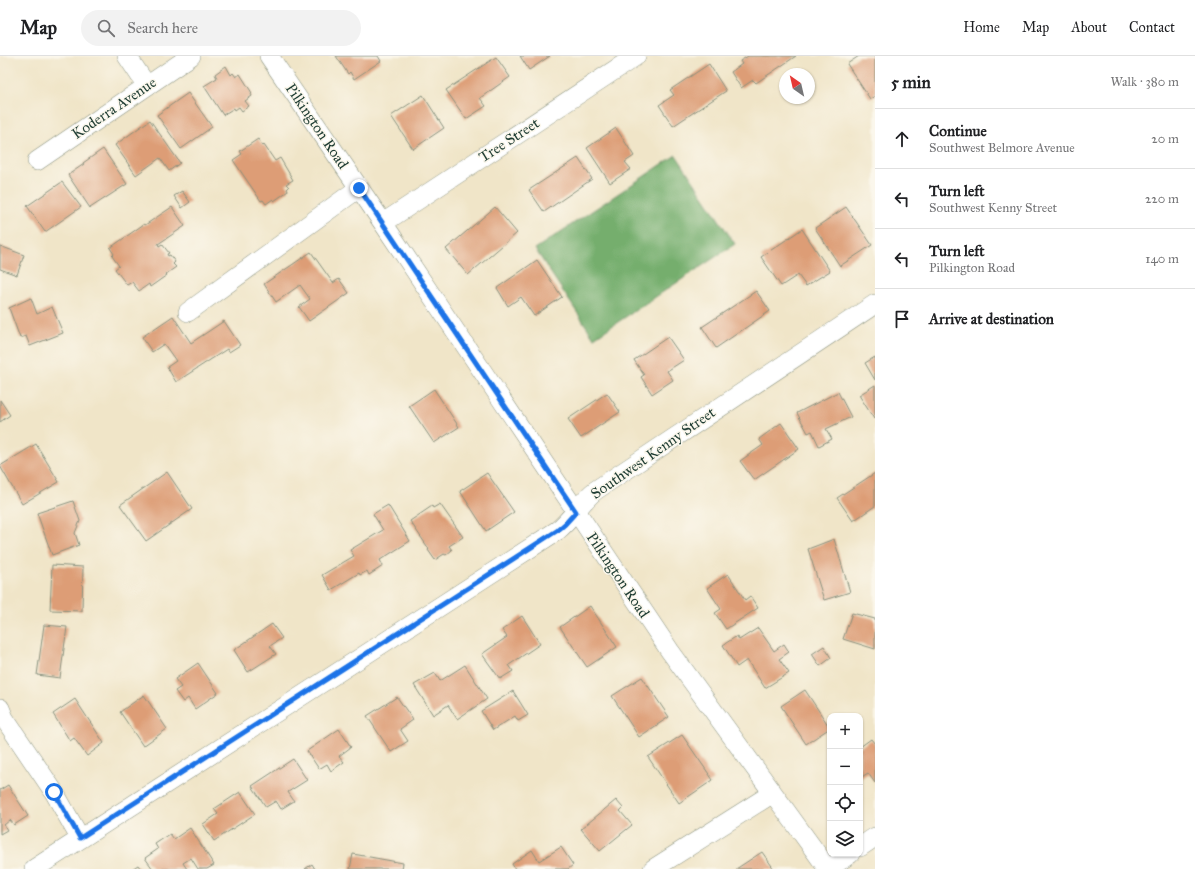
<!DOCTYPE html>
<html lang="en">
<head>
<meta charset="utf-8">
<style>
	:root { --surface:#fff; --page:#f2f2f2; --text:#202124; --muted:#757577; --line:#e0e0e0 }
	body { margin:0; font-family:"IM FELL Great Primer",serif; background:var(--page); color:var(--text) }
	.controls { position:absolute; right:12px; bottom:12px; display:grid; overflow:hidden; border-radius:8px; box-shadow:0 1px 3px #0004 }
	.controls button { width:36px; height:36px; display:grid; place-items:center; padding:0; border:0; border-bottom:1px solid var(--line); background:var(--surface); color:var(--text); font:20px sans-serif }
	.compass { position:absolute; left:779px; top:12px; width:36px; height:36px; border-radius:50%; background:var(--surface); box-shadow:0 1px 3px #0004; rotate:326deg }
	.stop { position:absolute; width:12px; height:12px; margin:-9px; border:3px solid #1a73e8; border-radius:50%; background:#fff }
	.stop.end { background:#1a73e8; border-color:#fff; box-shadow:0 1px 4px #0008 }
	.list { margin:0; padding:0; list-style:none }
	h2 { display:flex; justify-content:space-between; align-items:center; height:52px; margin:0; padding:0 16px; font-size:17px }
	h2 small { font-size:13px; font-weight:400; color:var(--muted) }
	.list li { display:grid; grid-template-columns:26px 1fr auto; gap:12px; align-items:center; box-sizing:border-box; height:60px; padding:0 16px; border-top:1px solid var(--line) }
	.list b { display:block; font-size:15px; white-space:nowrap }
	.list p { margin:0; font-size:13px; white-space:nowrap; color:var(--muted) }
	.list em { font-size:13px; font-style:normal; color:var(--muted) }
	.icon { flex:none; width:22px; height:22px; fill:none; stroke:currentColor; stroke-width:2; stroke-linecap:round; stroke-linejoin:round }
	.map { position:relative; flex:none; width:875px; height:813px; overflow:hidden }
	header { display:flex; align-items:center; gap:24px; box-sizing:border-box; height:56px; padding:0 20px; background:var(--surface); border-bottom:1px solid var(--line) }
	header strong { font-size:19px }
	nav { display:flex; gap:22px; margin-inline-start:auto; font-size:14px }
	.search { width:280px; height:36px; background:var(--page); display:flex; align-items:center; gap:10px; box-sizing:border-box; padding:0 14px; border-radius:22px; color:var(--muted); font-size:15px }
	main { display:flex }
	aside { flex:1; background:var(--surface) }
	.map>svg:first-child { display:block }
	.forest { fill:#74ae6d; stroke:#4a7650 }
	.building { fill:#dd9d76 }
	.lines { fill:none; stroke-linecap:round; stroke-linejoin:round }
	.minor-casing { stroke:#88917e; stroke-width:20 }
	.minor { stroke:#fff; stroke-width:19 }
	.route { stroke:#1a73e8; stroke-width:5 }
	.labels { text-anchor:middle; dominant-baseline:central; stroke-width:3; stroke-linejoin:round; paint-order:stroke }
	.street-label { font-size:15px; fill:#1f3d34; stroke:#fbf7ec }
</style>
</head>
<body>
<header>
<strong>Map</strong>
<div class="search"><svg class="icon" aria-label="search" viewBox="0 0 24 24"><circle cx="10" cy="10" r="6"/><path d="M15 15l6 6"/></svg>Search here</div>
<nav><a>Home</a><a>Map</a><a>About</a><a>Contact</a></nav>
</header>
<main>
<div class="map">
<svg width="875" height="813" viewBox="0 0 875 813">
	<rect width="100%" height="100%" fill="#fbf7ec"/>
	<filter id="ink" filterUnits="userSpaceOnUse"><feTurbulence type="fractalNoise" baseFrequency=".025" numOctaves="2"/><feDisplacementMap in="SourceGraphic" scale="8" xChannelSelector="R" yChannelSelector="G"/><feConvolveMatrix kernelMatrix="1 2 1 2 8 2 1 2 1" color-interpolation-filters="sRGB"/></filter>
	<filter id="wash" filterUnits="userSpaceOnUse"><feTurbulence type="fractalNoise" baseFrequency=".012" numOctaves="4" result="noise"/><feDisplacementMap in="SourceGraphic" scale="16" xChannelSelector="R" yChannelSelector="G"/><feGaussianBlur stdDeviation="0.9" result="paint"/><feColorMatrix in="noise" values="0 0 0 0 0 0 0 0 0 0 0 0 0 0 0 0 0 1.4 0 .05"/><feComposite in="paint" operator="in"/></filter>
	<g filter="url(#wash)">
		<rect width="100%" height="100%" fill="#f0e5c8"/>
		<path class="forest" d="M676 99 735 188 594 282 535 193Z"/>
		<g id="blocks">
			<path class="building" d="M336 0H378L381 5 354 23 350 16 348 18Z
				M520 0H550L529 14Z
				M748 0H796L756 27 753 24 741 32 731 16 742 8 740 5Z
				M859 0H875V40L870 43 847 8Z
				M496 1 510 21 480 42 486 50 466 63 446 34Z
				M709 8 726 35 673 70 659 49 674 39 670 34Z
				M226 10 231 19 233 17 236 21 240 18 252 37 251 38 252 40 245 45 249 50 242 55 239 51 235 54 234 52 223 59 204 30 217 22 215 18Z
				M188 37 212 71 181 93 157 59Z
				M423 39 444 72 413 93 391 60Z
				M150 64 180 107 169 115 160 102 136 119 115 89Z
				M616 72 634 100 625 106 631 113 610 127 587 92Z
				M258 83 263 90 264 89 275 105 280 102 293 124 286 128 289 131 287 133 288 135 274 145 273 143 266 148 263 144 261 145 233 104 242 98 240 95Z
				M103 93 127 128 90 152 68 119 84 108 83 107Z
				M578 102 592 123 544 156 529 134Z
				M62 126 81 151 45 176 27 150Z
				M182 135 190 146 182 152 174 140Z
				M172 151 185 170 158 188 159 190 162 188 169 197 167 198 168 200 170 199 175 206 173 208 176 211 166 218 167 219 150 231 149 228 139 235 132 226 127 229 115 213 119 210 112 200 114 198 110 192 144 168 145 169Z
				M495 151 517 177 468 219 446 193Z
				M846 151 872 189 840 210 815 172Z
				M802 173 830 215 806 230 798 219 781 230 761 201Z
				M0 190 24 199 17 219 0 213Z
				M311 196 333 227 339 223 349 237 309 265 299 251 310 243 300 229 276 246 264 228Z
				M537 204 562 241 534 260 521 241 508 250 497 232Z
				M756 235 770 255 716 292 702 271Z
				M31 242 37 258 52 251 63 277 30 290 26 280 20 282 9 252Z
				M173 260 191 287 224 265 240 289 229 296 227 293 176 326 167 311 176 305 164 288 152 296 142 281Z
				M668 281 684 304 667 315 673 324 652 338 641 321 644 319 634 304Z
				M875 301V324L865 307Z
				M875 329V362L874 363 859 339Z
				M434 333 459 371 434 387 409 350Z
				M838 336 851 361 826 373 832 383 819 390 812 375 808 377 797 357Z
				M607 337 620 356 581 382 568 363Z
				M0 344 10 359 0 366Z
				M781 367 799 393 754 424 740 405 763 389 759 383Z
				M36 388 59 426 22 448 0 410Z
				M167 416 192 453 146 485 120 449Z
				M487 417 514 456 486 475 460 435Z
				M875 417V450L853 465 837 442Z
				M73 445 80 465 75 477 79 489 52 499 37 457Z
				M440 448 463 481 449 490 452 494 446 499 444 498 435 504 428 494 429 493 410 465 432 450 433 452Z
				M388 449 410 485 380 504 383 510 369 519 367 515 360 519 359 517 331 534 322 519 354 500 350 494 383 474 373 458Z
				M834 483 850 536 824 544 808 493Z
				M52 509 83 511 82 555 50 554Z
				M728 518 745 544 750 540 758 552 726 573 715 557 721 553 707 532Z
				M590 550 617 591 587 611 560 571Z
				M852 557 875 563V593L843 583Z
				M522 560 540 588 509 609 513 615 500 623 482 598 507 581 502 574Z
				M272 568 282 582 270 590 276 598 248 616 234 594Z
				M44 569 67 571 60 622 37 619Z
				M758 572 774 595 784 588 789 596 779 603 789 617 765 632 747 604 737 611 723 589 737 580 739 584Z
				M824 590 831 602 820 610 812 598Z
				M198 607 218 637 195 653 188 642 183 646 175 635 181 631 175 623Z
				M465 609 487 643 457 663 448 649 433 659 414 629 435 617 440 625Z
				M642 621 669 661 639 681 612 640Z
				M805 634 830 672 806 688 781 650Z
				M513 635 528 659 518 665 515 660 493 674 481 655Z
				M144 639 167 673 143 690 120 656Z
				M397 641 413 664 400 673 408 685 391 696 367 660Z
				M75 643 104 687 87 700 74 682 70 685 53 658Z
				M339 673 351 691 339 700 344 706 331 715 327 708 319 713 307 695Z
				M682 679 713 724 679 747 648 701Z
				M871 683 875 688V727L868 717 860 722V691Z
				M293 703 307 724 288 736 294 745 281 753 276 745 266 751 252 730Z
				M8 729 28 760 14 769 10 764 4 769 7 774 0 778V734Z
				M240 736 255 758 214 785 203 768 218 758 214 753Z
				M616 744 623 752 620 755 632 769 600 795 581 773Z
				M190 772 214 809 207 813H198L191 802 183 807 187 813H153L145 802 158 793 155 788 170 778 174 783Z
				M561 791 573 809 568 813H515L512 808 532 794 539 805Z
				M762 796 774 813H736Z
				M353 798 403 807 402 813H350Z
				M312 808 315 813H305Z
				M138 809 141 813H132Z"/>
		</g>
	</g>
	<g filter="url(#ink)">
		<use href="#blocks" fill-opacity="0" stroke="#88917e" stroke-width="1"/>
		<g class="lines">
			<defs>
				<path id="minor" d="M127 0 147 30
					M269 0 383 167 670 595 828 813
					M37 105 191 0
					M383 167 636 0
					M188 256 359 132
					M0 652 4 662 54 736 80 782
					M860 791 875 781
					M34 813 558 474C573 462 581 445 596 434L875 248
					M653 813 773 737
					M828 813 850 798"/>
			</defs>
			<use href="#minor" class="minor-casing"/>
			<use href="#minor" class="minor"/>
		</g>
	</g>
	<g class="lines" filter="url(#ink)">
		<path class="route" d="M54 736 80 782 558 474 565 468 576 456 359 132"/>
	</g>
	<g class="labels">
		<g class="street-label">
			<text transform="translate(114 52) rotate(-34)">Koderra Avenue</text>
			<text transform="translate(317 70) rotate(56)">Pilkington Road</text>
			<text transform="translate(509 84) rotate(-33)">Tree Street</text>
			<text transform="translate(653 397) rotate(-35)">Southwest Kenny Street</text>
			<text transform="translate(618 519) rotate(56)">Pilkington Road</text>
		</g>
	</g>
</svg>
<div class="controls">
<button>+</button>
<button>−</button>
<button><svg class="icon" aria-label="locate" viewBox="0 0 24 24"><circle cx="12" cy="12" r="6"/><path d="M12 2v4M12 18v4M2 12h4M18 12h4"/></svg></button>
<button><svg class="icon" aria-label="layers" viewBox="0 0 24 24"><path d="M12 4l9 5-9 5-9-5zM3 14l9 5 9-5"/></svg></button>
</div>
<svg class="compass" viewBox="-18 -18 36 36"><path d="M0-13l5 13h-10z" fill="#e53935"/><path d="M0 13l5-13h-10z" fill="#757577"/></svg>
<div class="stop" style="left:54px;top:736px"></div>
<div class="stop end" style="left:359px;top:132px"></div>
</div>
<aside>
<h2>5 min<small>Walk · 380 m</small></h2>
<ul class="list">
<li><svg class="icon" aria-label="ahead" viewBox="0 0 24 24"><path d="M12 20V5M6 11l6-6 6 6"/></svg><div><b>Continue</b><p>Southwest Belmore Avenue</p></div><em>20 m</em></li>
<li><svg class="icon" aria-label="left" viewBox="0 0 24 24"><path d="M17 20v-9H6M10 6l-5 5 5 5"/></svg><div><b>Turn left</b><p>Southwest Kenny Street</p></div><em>220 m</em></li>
<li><svg class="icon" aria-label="left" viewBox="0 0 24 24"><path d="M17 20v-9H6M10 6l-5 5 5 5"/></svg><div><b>Turn left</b><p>Pilkington Road</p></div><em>140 m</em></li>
<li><svg class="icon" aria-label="arrive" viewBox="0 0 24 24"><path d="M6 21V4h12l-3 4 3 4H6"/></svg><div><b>Arrive at destination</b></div></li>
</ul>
</aside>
</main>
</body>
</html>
